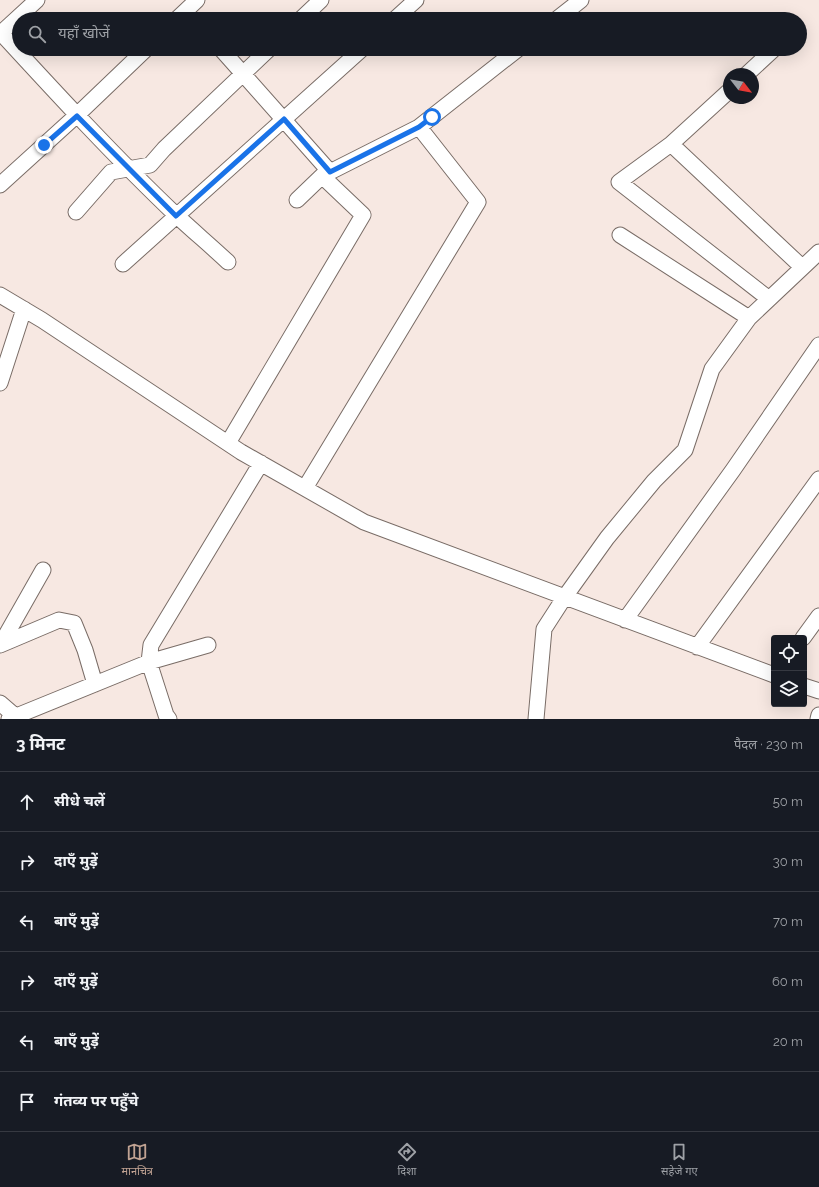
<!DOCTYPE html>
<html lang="hi">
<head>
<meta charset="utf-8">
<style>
	:root { --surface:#171b24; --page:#20242c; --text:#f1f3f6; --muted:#9ea1a6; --line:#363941; --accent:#c1a393 }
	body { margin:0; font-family:Raleway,"Noto Sans Devanagari",sans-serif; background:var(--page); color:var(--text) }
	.controls { position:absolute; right:12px; bottom:12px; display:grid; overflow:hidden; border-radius:4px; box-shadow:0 4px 16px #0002 }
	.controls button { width:36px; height:36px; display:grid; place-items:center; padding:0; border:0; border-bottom:1px solid var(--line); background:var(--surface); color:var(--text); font:20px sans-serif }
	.compass { position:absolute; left:723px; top:68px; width:36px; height:36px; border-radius:50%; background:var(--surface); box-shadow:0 4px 16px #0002; rotate:121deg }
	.stop { position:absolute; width:12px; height:12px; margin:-9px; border:3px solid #1a73e8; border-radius:50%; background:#fff }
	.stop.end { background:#1a73e8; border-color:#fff; box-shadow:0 1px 4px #0008 }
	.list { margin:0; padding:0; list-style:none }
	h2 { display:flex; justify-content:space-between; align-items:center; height:52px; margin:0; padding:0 16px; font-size:17px }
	h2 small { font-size:13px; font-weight:400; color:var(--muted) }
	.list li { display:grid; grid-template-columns:26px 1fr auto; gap:12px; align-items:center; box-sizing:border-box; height:60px; padding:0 16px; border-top:1px solid var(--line) }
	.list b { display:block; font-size:15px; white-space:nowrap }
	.list em { font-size:13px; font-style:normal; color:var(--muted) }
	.icon { flex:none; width:22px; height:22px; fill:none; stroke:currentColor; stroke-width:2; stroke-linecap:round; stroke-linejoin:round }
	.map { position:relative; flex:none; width:819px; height:719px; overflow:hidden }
	.search { position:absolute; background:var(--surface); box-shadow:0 4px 16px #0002; left:12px; right:12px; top:12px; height:44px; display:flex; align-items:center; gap:10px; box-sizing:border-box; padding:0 14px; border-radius:22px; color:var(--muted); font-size:15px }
	.sheet { height:412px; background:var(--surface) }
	nav { display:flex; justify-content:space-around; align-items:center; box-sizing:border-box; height:56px; border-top:1px solid var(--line); background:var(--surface); font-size:11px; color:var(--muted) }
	nav a { display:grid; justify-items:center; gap:2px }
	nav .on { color:var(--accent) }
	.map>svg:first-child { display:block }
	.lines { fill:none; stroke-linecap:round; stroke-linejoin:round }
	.minor-casing { stroke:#796c66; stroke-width:17 }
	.minor { stroke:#fff; stroke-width:15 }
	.route { stroke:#1a73e8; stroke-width:5 }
</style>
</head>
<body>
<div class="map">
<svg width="819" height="719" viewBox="0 0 819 719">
	<rect width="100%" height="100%" fill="#f7e8e2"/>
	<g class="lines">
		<defs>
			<path id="minor" d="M177 19 197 0
				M301 19 321 0
				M395 19 416 0
				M557 19 581 0
				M1 33C58 95 115 157 176 215 193 231 211 246 228 262
				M0 34 37 0
				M221 49 330 172
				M747 74 774 49
				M729 91 671 144 802 267
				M671 144 619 182 769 299
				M0 185 77 115 146 49
				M297 200 322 176 419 127 518 49
				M76 212 111 172 150 165 164 149 269 49
				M620 235 749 318
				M123 264 362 49
				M0 295 42 320 241 452 364 522 774 675
				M0 383 24 309
				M228 443 363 215 322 176
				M305 488 478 202 419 127
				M625 620 733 470 819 345
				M803 638 819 616
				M1 644 43 570
				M0 645 59 620 74 623 85 650 95 684
				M697 647 819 479
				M804 686 819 691
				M0 703 15 716
				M9 719 149 662 151 645 261 463
				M169 719 166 715 149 662 208 645
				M536 719 544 629 564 598 607 538 654 481 685 450 712 369 749 318 819 252
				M818 719 819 715"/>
		</defs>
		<use href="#minor" class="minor-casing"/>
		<use href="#minor" class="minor"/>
	</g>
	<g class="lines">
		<path class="route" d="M44 145 77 116 176 216 284 119 330 172 419 127 432 117"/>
	</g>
</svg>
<div class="controls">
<button><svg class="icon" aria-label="locate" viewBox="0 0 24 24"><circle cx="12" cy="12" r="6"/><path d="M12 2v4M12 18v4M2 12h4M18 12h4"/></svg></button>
<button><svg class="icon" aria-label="layers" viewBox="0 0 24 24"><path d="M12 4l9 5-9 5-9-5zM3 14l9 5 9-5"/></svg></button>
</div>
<svg class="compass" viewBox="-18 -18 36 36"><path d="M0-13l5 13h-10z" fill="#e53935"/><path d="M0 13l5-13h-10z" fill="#9ea1a6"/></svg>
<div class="stop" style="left:432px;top:117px"></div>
<div class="stop end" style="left:44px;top:145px"></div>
<div class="search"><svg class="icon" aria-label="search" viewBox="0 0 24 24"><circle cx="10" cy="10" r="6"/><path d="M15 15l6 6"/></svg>यहाँ खोजें</div>
</div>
<section class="sheet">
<h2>3 मिनट<small>पैदल · 230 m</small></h2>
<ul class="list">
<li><svg class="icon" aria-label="ahead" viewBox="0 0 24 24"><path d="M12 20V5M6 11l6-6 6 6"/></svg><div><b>सीधे चलें</b></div><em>50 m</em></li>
<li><svg class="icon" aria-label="right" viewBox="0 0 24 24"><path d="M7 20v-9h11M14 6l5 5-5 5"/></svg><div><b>दाएँ मुड़ें</b></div><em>30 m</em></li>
<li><svg class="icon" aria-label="left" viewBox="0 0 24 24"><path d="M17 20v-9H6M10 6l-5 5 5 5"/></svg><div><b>बाएँ मुड़ें</b></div><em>70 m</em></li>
<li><svg class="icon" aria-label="right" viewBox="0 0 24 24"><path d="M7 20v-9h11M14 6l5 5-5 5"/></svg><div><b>दाएँ मुड़ें</b></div><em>60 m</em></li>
<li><svg class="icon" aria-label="left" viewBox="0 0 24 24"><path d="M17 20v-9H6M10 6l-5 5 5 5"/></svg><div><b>बाएँ मुड़ें</b></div><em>20 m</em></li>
<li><svg class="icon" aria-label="arrive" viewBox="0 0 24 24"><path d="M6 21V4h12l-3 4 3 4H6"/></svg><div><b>गंतव्य पर पहुँचे</b></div></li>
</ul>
</section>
<nav>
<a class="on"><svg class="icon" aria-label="map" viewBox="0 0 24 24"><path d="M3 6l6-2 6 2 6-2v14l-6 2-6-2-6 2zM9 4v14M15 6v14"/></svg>मानचित्र</a>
<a><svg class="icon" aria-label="directions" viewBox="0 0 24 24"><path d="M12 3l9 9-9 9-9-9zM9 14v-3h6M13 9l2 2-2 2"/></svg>दिशा</a>
<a><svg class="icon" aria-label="saved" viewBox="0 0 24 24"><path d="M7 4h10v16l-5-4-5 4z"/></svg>सहेजे गए</a>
</nav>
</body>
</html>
